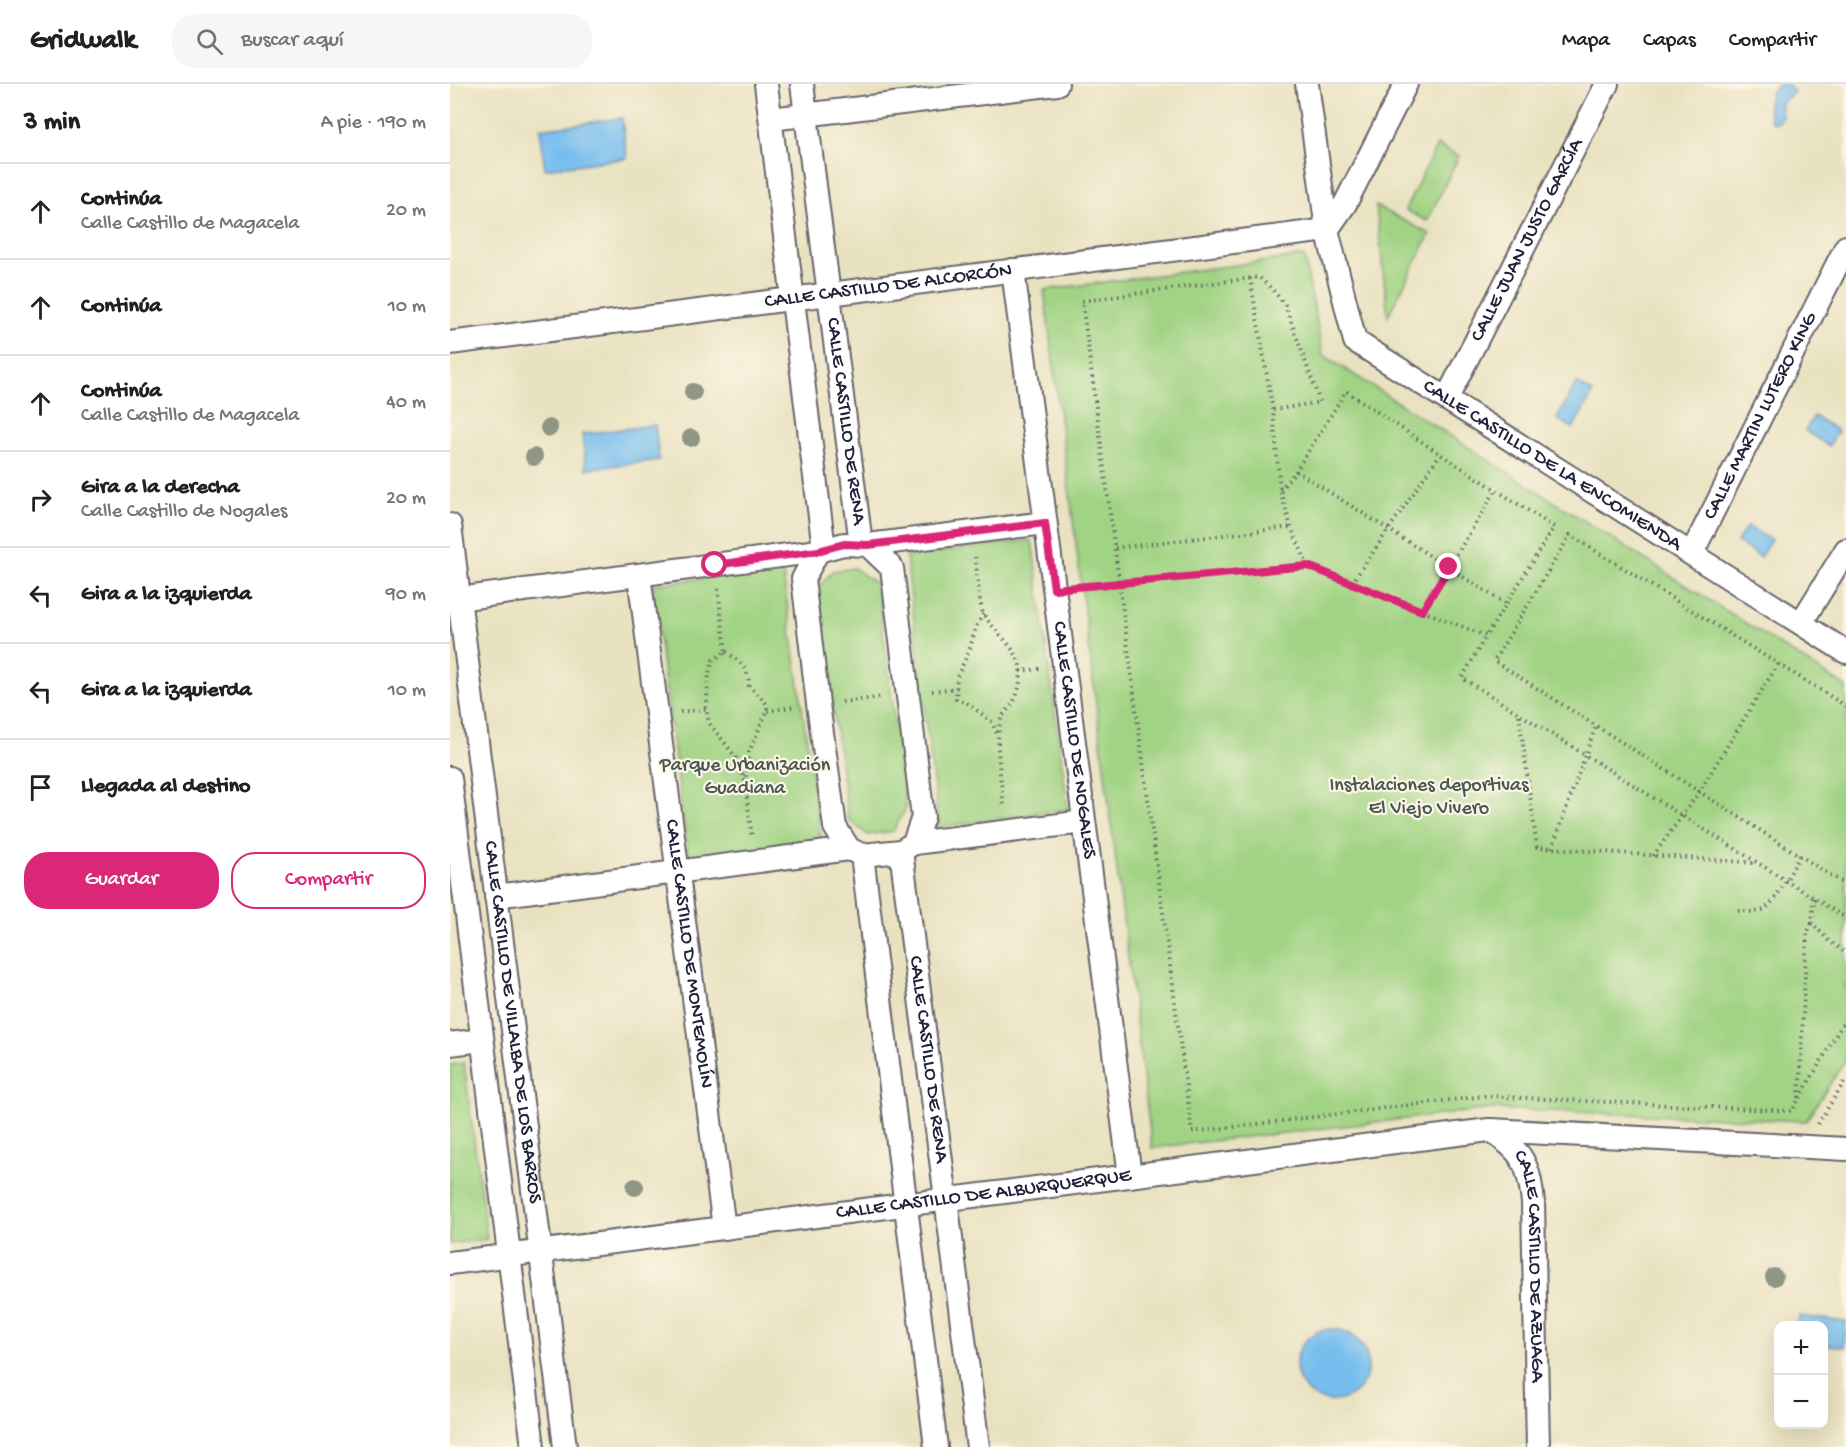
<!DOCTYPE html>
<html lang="es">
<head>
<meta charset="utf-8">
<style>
	:root { --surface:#fff; --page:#f6f6f6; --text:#202124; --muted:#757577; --line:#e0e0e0; --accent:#db2777 }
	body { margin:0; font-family:"Gochi Hand",sans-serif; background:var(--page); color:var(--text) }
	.controls { position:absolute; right:18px; bottom:18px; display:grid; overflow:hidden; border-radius:12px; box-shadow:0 6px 24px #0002 }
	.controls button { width:54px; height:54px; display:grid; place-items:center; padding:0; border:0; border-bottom:2px solid var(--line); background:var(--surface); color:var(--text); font:30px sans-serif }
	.stop { position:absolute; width:18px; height:18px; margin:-14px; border:4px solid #db2777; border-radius:50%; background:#fff }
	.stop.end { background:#db2777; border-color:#fff; box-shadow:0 2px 6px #0008 }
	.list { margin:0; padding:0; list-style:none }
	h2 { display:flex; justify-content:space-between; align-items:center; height:78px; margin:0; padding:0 24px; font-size:26px }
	h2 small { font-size:20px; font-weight:400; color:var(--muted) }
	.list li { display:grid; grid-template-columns:39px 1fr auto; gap:18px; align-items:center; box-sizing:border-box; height:96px; padding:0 24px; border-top:2px solid var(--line) }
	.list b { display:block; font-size:22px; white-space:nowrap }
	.list p { margin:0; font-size:20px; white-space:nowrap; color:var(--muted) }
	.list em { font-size:20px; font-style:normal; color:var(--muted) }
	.actions { display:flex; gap:12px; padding:18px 24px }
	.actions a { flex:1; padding:14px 0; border:2px solid var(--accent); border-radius:24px; text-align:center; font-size:21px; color:var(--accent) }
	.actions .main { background:var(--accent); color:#fff }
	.icon { flex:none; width:33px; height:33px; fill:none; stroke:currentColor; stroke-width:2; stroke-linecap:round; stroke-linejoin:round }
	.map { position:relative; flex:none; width:1396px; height:1363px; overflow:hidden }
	header { display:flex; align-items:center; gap:36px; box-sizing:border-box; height:84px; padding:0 30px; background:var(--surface); border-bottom:2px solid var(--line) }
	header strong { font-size:28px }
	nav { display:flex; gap:33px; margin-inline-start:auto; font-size:21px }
	.search { width:420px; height:54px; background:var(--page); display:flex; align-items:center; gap:15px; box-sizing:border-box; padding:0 21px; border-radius:24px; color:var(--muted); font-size:22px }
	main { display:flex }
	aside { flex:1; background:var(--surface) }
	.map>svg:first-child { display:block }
	.green { fill:#a0d383; stroke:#617a5f; stroke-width:1.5 }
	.water { fill:#76beee; stroke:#4c7094; stroke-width:1.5 }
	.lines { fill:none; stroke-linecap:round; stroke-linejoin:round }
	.street-casing { stroke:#68656a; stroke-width:26 }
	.path { stroke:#68656a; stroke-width:4; stroke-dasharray:1.5 4.5; stroke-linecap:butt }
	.street { stroke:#fff; stroke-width:22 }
	.tree { fill:#909683 }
	.route { stroke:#db2777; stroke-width:8 }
	.labels { text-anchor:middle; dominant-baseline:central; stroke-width:4.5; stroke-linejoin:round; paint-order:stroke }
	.street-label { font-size:20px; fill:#22223b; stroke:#fcf5e5 }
	.park-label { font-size:20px; fill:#485751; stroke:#fcf5e5 }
</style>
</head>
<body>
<header>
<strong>Gridwalk</strong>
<div class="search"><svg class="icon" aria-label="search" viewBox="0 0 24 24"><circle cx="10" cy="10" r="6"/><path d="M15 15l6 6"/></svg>Buscar aquí</div>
<nav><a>Mapa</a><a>Capas</a><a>Compartir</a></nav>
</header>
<main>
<aside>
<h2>3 min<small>A pie · 190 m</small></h2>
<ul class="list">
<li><svg class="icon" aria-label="ahead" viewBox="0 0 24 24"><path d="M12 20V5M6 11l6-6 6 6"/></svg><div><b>Continúa</b><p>Calle Castillo de Magacela</p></div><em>20 m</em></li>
<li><svg class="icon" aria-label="ahead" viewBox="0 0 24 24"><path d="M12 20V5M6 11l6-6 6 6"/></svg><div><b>Continúa</b></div><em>10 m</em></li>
<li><svg class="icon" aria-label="ahead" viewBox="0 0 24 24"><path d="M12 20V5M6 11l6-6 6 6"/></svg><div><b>Continúa</b><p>Calle Castillo de Magacela</p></div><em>40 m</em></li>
<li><svg class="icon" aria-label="right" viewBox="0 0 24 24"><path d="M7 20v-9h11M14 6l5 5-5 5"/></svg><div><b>Gira a la derecha</b><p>Calle Castillo de Nogales</p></div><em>20 m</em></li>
<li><svg class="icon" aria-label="left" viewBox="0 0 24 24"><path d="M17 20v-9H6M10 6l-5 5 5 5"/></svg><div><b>Gira a la izquierda</b></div><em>90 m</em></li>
<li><svg class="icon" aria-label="left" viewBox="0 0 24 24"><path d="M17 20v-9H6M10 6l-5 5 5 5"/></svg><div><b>Gira a la izquierda</b></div><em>10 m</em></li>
<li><svg class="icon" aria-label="arrive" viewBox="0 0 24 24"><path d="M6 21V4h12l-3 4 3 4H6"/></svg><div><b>Llegada al destino</b></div></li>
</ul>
<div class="actions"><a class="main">Guardar</a><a>Compartir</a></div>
</aside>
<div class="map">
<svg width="1396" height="1363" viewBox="0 0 1396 1363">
	<rect width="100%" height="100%" fill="#fcf5e5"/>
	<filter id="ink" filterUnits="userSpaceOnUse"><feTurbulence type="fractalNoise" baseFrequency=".0167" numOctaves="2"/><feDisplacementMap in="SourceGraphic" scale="12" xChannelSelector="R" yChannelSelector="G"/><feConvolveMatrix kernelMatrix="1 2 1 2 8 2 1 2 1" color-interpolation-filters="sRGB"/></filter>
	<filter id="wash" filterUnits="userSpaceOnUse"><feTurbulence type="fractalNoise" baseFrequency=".008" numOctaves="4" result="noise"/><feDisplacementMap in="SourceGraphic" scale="24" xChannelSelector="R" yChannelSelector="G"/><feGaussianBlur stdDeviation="1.35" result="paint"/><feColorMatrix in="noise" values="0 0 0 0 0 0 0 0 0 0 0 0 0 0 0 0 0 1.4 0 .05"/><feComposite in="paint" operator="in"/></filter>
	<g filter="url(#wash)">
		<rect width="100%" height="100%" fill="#e9e2c1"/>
		<path class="green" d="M987 61 1009 72 977 137 955 126Z
			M926 122 980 150 938 232Z
			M854 172 873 271 1396 603V975L1356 1037 1041 1025 702 1064 594 206Z
			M582 456 618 725 489 743 456 472Z
			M332 484 372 761 239 778 202 501Z
			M404 484 427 500 456 724 443 747 418 751 398 735 367 505 383 487Z
			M14 979 37 1155 0 1160V981Z"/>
		<path class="water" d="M1329 0H1338L1344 8 1330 20 1332 33 1330 37 1325 39 1321 37C1316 24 1317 8 1329 0Z
			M172 34 177 74 95 85 90 45Z
			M1126 299 1143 309 1123 344 1107 335Z
			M1364 332 1388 347 1379 362 1355 347Z
			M205 341 209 376 136 385 132 350Z
			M1297 442 1321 456 1310 473 1287 458Z
			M1349 1232 1396 1238 1394 1263 1374 1260V1242L1347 1241Z
			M846 1281a36 36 0 1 1 72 0a36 36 0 1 1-72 0Z"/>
	</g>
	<g filter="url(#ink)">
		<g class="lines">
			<defs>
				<g id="street">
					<path d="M316 0 374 465"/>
					<path id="s1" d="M352 0 411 460"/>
					<path id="s2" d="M857 0 877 146 905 257 1396 568"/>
					<path d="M321 35 607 0"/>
					<path d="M877 146 895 120 956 0"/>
					<path id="s3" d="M563 186 680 1092"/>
					<path id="s4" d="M0 259 877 146"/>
					<path id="s5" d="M997 314 1157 0"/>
					<path id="s6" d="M0 441 115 1363"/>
					<path d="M394 460 418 461 442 484 473 733 464 759 451 767 412 771 399 765 385 743 368 620 353 495 368 467Z"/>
					<path d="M418 461 595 439"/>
					<path id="s7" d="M1242 469 1396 163"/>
					<path id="s8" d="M189 491 274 1144"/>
					<path d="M0 516 368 467"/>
					<path d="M1351 539 1396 466"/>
					<path d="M0 694 83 1363"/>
					<path d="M464 759 634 738"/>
					<path id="s9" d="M451 767 528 1363"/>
					<path d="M412 771 486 1363"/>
					<path d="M46 812 399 765"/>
					<path d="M0 960 32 956"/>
					<path d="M1041 1046 1396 1065"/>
					<path id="s10" d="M0 1179 1039 1046C1073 1067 1079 1080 1083 1119L1088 1363"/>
				</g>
			</defs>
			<use href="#street" class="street-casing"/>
			<path class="path" d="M800 194 823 326 830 406 841 443 858 482
				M823 326 870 318 835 221 823 206 809 193 632 217 742 1048 1034 1012 1342 1027 1396 934
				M846 387 1056 520
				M830 406 846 387 896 307 990 370 1104 443 1036 552
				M665 464 841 443
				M525 473C527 485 529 523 534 531 544 547 568 565 570 583 572 596 568 612 561 622 558 626 554 629 552 633 543 652 552 702 554 724
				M902 499 990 370
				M628 503 858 482 1036 552 1012 594 1396 834
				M268 505 276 568 263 576 259 589 256 625 259 639 285 672 295 697 302 754
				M972 527 1046 406
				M533 530 526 543 519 567 507 593 506 615 517 619 542 638 548 653
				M276 568C290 577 299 585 299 602L317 620V627L299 668 295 695
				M570 587 590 585
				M482 607 507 604
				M392 618 433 613
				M1396 622 1120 451 1044 577 1396 801
				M317 627 343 623
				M230 628 256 625
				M1069 631 1087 763 1306 779
				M1102 764 1146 642
				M1203 772 1249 708 1328 580
				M1364 814 1362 839 1378 856 1396 869
				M1288 827C1297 827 1309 830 1316 824 1328 815 1342 785 1350 771
				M1349 1014 1357 849 1362 839
				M1368 1040 1396 995"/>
			<use href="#street" class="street"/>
		</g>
		<g class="tree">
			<circle cx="243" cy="308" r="9"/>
			<circle cx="99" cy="344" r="9"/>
			<circle cx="241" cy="354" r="9"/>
			<circle cx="84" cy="373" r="9"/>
			<circle cx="185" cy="1103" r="9"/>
			<circle cx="1324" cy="1193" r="9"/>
		</g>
	</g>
	<g class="lines" filter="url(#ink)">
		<path class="route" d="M265 481 368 467 394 460 418 461 595 439 604 505 858 482 972 527 999 483"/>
	</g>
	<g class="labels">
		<g class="street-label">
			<text stroke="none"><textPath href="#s5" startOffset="177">CALLE JUAN JUSTO GARCÍA</textPath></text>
			<text stroke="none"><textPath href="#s4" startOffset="442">CALLE CASTILLO DE ALCORCÓN</textPath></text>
			<text stroke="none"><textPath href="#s7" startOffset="153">CALLE MARTIN LUTERO KING</textPath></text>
			<text stroke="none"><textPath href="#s1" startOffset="340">CALLE CASTILLO DE RENA</textPath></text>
			<text stroke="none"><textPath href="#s2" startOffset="495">CALLE CASTILLO DE LA ENCOMIENDA</textPath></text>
			<text stroke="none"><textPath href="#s3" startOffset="474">CALLE CASTILLO DE NOGALES</textPath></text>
			<text stroke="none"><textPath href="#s8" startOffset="382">CALLE CASTILLO DE MONTEMOLÍN</textPath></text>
			<text stroke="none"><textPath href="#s6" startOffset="501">CALLE CASTILLO DE VILLALBA DE LOS BARROS</textPath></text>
			<text stroke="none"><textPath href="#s9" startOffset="210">CALLE CASTILLO DE RENA</textPath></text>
			<text stroke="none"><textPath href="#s10" startOffset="538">CALLE CASTILLO DE ALBURQUERQUE</textPath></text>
			<text stroke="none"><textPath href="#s10" startOffset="1200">CALLE CASTILLO DE AZUAGA</textPath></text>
		</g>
		<g class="park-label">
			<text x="295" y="682">Parque Urbanización<tspan x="295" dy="23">Guadiana</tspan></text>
			<text x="979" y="702">Instalaciones deportivas<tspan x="979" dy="23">El Viejo Vivero</tspan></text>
		</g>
	</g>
</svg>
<div class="controls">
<button>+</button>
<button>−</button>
</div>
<div class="stop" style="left:265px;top:481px"></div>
<div class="stop end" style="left:999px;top:483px"></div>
</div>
</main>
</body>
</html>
